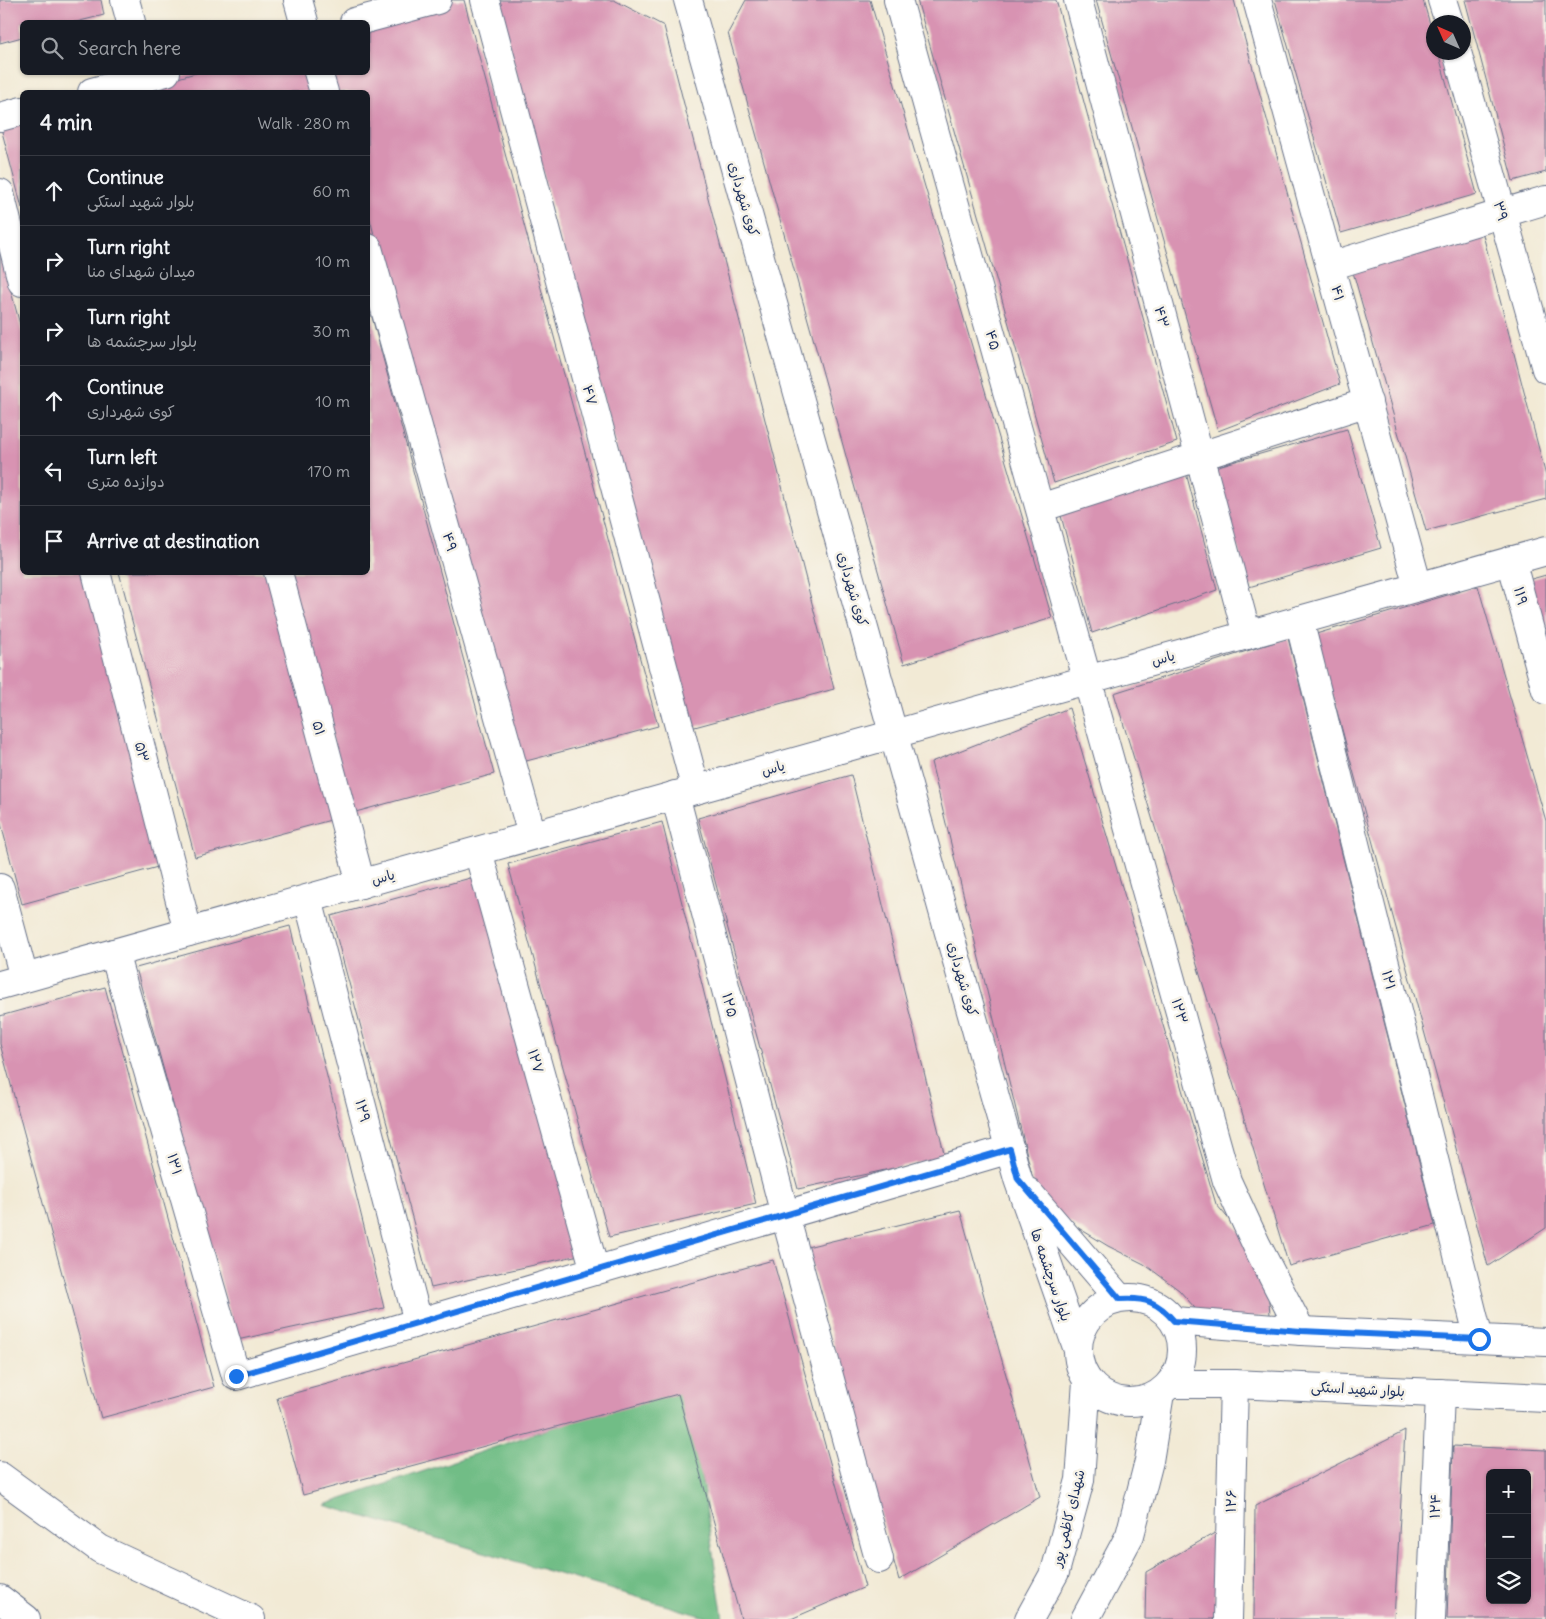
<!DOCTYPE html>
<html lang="en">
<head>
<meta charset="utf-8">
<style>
	:root { --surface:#171b24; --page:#20242c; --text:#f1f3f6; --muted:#9ea1a6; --line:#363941 }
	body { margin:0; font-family:Delius,"Playpen Sans Arabic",sans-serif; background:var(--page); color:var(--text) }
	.controls { position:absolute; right:15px; bottom:15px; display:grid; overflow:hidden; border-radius:8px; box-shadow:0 1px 4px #0004 }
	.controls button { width:45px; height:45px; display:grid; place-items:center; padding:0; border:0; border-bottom:1px solid var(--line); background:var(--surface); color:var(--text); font:25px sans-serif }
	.compass { position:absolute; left:1426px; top:15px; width:45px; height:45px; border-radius:50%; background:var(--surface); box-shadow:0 1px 4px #0004; rotate:315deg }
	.stop { position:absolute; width:15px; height:15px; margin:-11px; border:4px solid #1a73e8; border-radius:50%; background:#fff }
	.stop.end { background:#1a73e8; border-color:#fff; box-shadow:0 1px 5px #0008 }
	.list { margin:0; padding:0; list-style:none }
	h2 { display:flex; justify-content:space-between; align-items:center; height:65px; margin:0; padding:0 20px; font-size:21px }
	h2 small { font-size:16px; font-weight:400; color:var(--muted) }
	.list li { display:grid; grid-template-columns:32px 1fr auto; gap:15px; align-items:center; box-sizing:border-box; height:70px; padding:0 20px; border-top:1px solid var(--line) }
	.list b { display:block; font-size:19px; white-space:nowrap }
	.list p { margin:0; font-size:16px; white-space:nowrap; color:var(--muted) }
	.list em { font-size:16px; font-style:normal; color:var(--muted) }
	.icon { flex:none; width:28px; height:28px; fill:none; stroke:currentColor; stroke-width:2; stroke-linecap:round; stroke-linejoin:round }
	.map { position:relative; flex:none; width:1546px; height:1619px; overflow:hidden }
	.search { position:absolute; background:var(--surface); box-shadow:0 1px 4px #0004; left:20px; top:20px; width:350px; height:55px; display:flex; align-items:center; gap:12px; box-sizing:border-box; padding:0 18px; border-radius:8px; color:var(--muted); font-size:19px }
	.panel { position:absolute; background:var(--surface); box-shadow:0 1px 4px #0004; left:20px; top:90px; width:350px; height:485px; border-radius:8px }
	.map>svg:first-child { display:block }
	.forest { fill:#71bd86; stroke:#467672 }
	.building { fill:#d893b2; fill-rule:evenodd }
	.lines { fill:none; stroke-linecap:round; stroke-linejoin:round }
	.street-casing { stroke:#667088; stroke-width:30 }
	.secondary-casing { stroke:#667088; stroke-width:30 }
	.highway-casing { stroke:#667088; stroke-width:30 }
	.street { stroke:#fff; stroke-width:28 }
	.secondary { stroke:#fff; stroke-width:28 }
	.highway { stroke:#fff; stroke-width:28 }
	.route { stroke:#1a73e8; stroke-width:6 }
	.labels { text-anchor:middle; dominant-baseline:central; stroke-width:5; stroke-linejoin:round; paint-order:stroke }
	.street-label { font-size:14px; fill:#1b2f5e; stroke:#f7f3e8 }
</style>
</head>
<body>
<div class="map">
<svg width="1546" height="1619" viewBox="0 0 1546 1619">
	<rect width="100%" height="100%" fill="#f7f3e8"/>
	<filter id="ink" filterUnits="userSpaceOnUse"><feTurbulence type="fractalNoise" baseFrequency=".02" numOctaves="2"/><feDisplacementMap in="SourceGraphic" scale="10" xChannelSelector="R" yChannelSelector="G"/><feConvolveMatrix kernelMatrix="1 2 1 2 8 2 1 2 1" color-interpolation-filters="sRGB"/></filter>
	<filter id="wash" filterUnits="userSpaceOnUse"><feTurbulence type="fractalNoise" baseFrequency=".0096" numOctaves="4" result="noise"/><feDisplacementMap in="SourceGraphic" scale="20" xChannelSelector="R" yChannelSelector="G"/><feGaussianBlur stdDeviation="1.12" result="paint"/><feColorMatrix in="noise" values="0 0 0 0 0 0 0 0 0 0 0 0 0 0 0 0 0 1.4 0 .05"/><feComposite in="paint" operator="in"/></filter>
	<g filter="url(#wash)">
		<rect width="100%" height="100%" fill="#f2ead5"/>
		<path class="forest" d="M687 1382 723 1619H712L324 1505Z"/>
		<g id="blocks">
			<path class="building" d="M0 0H101L104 15 76 22H22V37L0 43Z
				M451 0H464L658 726 515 764 368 212V92H336L330 72H368V23Z
				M497 0H614L664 26 834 689 691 728Z
				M746 0H870L1052 618 904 664 728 33Z
				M917 0H1056L1177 442 1054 483Z
				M1096 0H1234L1340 384 1218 431Z
				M1275 0H1423L1434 38V52H1438L1477 194 1341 233Z
				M1465 0H1546V172L1513 181Z
				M199 72H307L312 92H160L157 84Z
				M22 122V208L1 128Z
				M1482 231 1546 476V499L1426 531 1353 272Z
				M0 250 22 332V572H87L165 865 22 904 0 820Z
				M368 302 494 774 352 813 288 572H368Z
				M1347 429 1381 548 1249 587 1215 467Z
				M1186 473 1217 590 1092 633 1060 512Z
				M119 572H272L338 818 195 857Z
				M1546 575V643L1528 580Z
				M1478 586 1546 821V1228L1488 1266 1316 634Z
				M1288 638 1435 1225 1289 1266 1114 693Z
				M1069 708 1216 1204 1266 1263 1270 1315 1209 1324 1179 1290 1144 1264 1108 1246 1039 1204 931 762Z
				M851 775 945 1157 798 1189 698 818Z
				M662 822 756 1204 609 1237 508 864Z
				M485 874 579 1255 431 1288 331 916Z
				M290 926 384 1308 237 1340 136 968Z
				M105 987 214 1387 101 1418 0 1044V1016Z
				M960 1210 1040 1497 899 1580 807 1247Z
				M773 1260 865 1587 791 1619H741L678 1394 303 1495 277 1398Z
				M1405 1431 1394 1619H1254L1255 1506Z
				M1453 1446 1546 1450V1619H1447ZM1490 1473H1527V1600H1490Z
				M1220 1530 1214 1619H1145L1146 1572Z"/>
		</g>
	</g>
	<g filter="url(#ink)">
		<use href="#blocks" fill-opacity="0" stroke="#667088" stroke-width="1"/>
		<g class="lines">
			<defs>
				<path id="street" d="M125 0 131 22
					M298 0 304 22
					M485 0 696 790
					M898 0 1227 1181 1257 1246 1301 1331
					M1078 0 1247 635
					M1257 0 1418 587
					M1442 0 1449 22
					M1457 52 1546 369
					M318 72 324 92
					M0 193 22 282
					M368 248 532 835
					M1330 266 1546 200
					M1040 508 1368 402
					M1511 560 1546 690
					M96 572 188 932
					M278 572 361 884
					M1299 620 1479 1339
					M675 795 785 1215 879 1559
					M478 851 595 1271
					M0 888 24 978
					M308 899 418 1322
					M114 953 236 1376 1010 1149
					M1228 1619 1234 1384
					M1431 1619 1440 1393"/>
				<path id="secondary" d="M688 0 1018 1179 1078 1350
					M354 22 437 0
					M92 92 166 72
					M0 117 22 111
					M0 985 1546 551
					M1028 1192 1120 1299
					M1078 1350a52 52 0 1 1 104 0a52 52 0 1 1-104 0Z
					M1174 1321 1301 1331 1546 1342
					M1170 1384H1234L1546 1398
					M1029 1619 1055 1572 1080 1480 1087 1381
					M1085 1619 1130 1535 1149 1461 1160 1393"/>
				<path id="highway" d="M0 1476 100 1549 251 1619
					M0 1599 26 1619"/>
			</defs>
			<use href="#street" class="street-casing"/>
			<use href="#secondary" class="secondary-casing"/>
			<use href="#highway" class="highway-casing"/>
			<use href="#street" class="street"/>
			<use href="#secondary" class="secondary"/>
			<use href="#highway" class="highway"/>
		</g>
	</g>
	<g class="lines" filter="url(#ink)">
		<path class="route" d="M236 1376 1010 1149 1018 1179 1120 1299C1145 1297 1158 1302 1174 1321L1301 1331 1479 1339"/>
	</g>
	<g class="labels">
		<g class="street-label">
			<text transform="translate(744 199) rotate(74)">کوی شهرداری</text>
			<text transform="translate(1501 211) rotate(74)">۳۹</text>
			<text transform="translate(1338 293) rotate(75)">۴۱</text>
			<text transform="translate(1162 317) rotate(75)">۴۳</text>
			<text transform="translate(993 340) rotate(74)">۴۵</text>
			<text transform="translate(590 395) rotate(75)">۴۷</text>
			<text transform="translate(450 542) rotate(74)">۴۹</text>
			<text transform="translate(853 589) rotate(74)">کوی شهرداری</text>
			<text transform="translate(1521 596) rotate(75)">۱۱۹</text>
			<text transform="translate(1163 658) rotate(-16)">یاس</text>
			<text transform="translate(319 728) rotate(75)">۵۱</text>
			<text transform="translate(142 752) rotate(76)">۵۳</text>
			<text transform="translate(773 768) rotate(-16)">یاس</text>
			<text transform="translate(383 877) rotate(-16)">یاس</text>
			<text transform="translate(963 979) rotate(74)">کوی شهرداری</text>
			<text transform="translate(1389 980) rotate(76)">۱۲۱</text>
			<text transform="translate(730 1005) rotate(75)">۱۲۵</text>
			<text transform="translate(1180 1011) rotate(74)">۱۲۳</text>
			<text transform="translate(536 1061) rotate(74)">۱۲۷</text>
			<text transform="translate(363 1111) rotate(75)">۱۲۹</text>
			<text transform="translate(175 1164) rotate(74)">۱۳۱</text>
			<text transform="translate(1051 1275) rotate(71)">بلوار سرچشمه ها</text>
			<text transform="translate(1358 1389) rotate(3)">بلوار شهید استکی</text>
			<text transform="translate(1231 1501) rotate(-88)">۱۲۶</text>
			<text transform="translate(1435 1506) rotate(-88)">۱۲۴</text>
			<text transform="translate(1068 1518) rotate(-76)">شهدای کاظمی پور</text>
		</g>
	</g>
</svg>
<div class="controls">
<button>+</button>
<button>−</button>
<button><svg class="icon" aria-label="layers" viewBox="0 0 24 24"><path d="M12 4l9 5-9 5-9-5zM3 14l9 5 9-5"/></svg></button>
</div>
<svg class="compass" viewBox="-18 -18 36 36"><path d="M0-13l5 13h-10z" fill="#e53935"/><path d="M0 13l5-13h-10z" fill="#9ea1a6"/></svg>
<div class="stop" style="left:1479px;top:1339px"></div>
<div class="stop end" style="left:236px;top:1376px"></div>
<div class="search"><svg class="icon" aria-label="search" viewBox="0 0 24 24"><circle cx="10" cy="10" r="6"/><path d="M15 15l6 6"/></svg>Search here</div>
<section class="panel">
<h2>4 min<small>Walk · 280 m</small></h2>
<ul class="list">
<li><svg class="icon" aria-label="ahead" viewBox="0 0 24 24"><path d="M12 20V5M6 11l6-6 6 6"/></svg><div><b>Continue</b><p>بلوار شهید استکی</p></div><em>60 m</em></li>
<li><svg class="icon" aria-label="right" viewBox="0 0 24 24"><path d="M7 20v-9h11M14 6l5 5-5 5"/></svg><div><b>Turn right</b><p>میدان شهدای منا</p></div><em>10 m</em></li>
<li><svg class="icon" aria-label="right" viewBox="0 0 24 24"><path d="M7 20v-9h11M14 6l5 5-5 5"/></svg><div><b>Turn right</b><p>بلوار سرچشمه ها</p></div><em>30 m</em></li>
<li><svg class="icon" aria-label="ahead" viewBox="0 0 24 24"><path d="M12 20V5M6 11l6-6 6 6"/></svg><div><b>Continue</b><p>کوی شهرداری</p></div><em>10 m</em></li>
<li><svg class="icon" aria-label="left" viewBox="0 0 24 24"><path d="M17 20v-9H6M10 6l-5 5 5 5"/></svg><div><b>Turn left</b><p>دوازده متری</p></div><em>170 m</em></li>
<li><svg class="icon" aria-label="arrive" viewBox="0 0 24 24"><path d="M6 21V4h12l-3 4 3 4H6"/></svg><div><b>Arrive at destination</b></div></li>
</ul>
</section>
</div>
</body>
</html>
